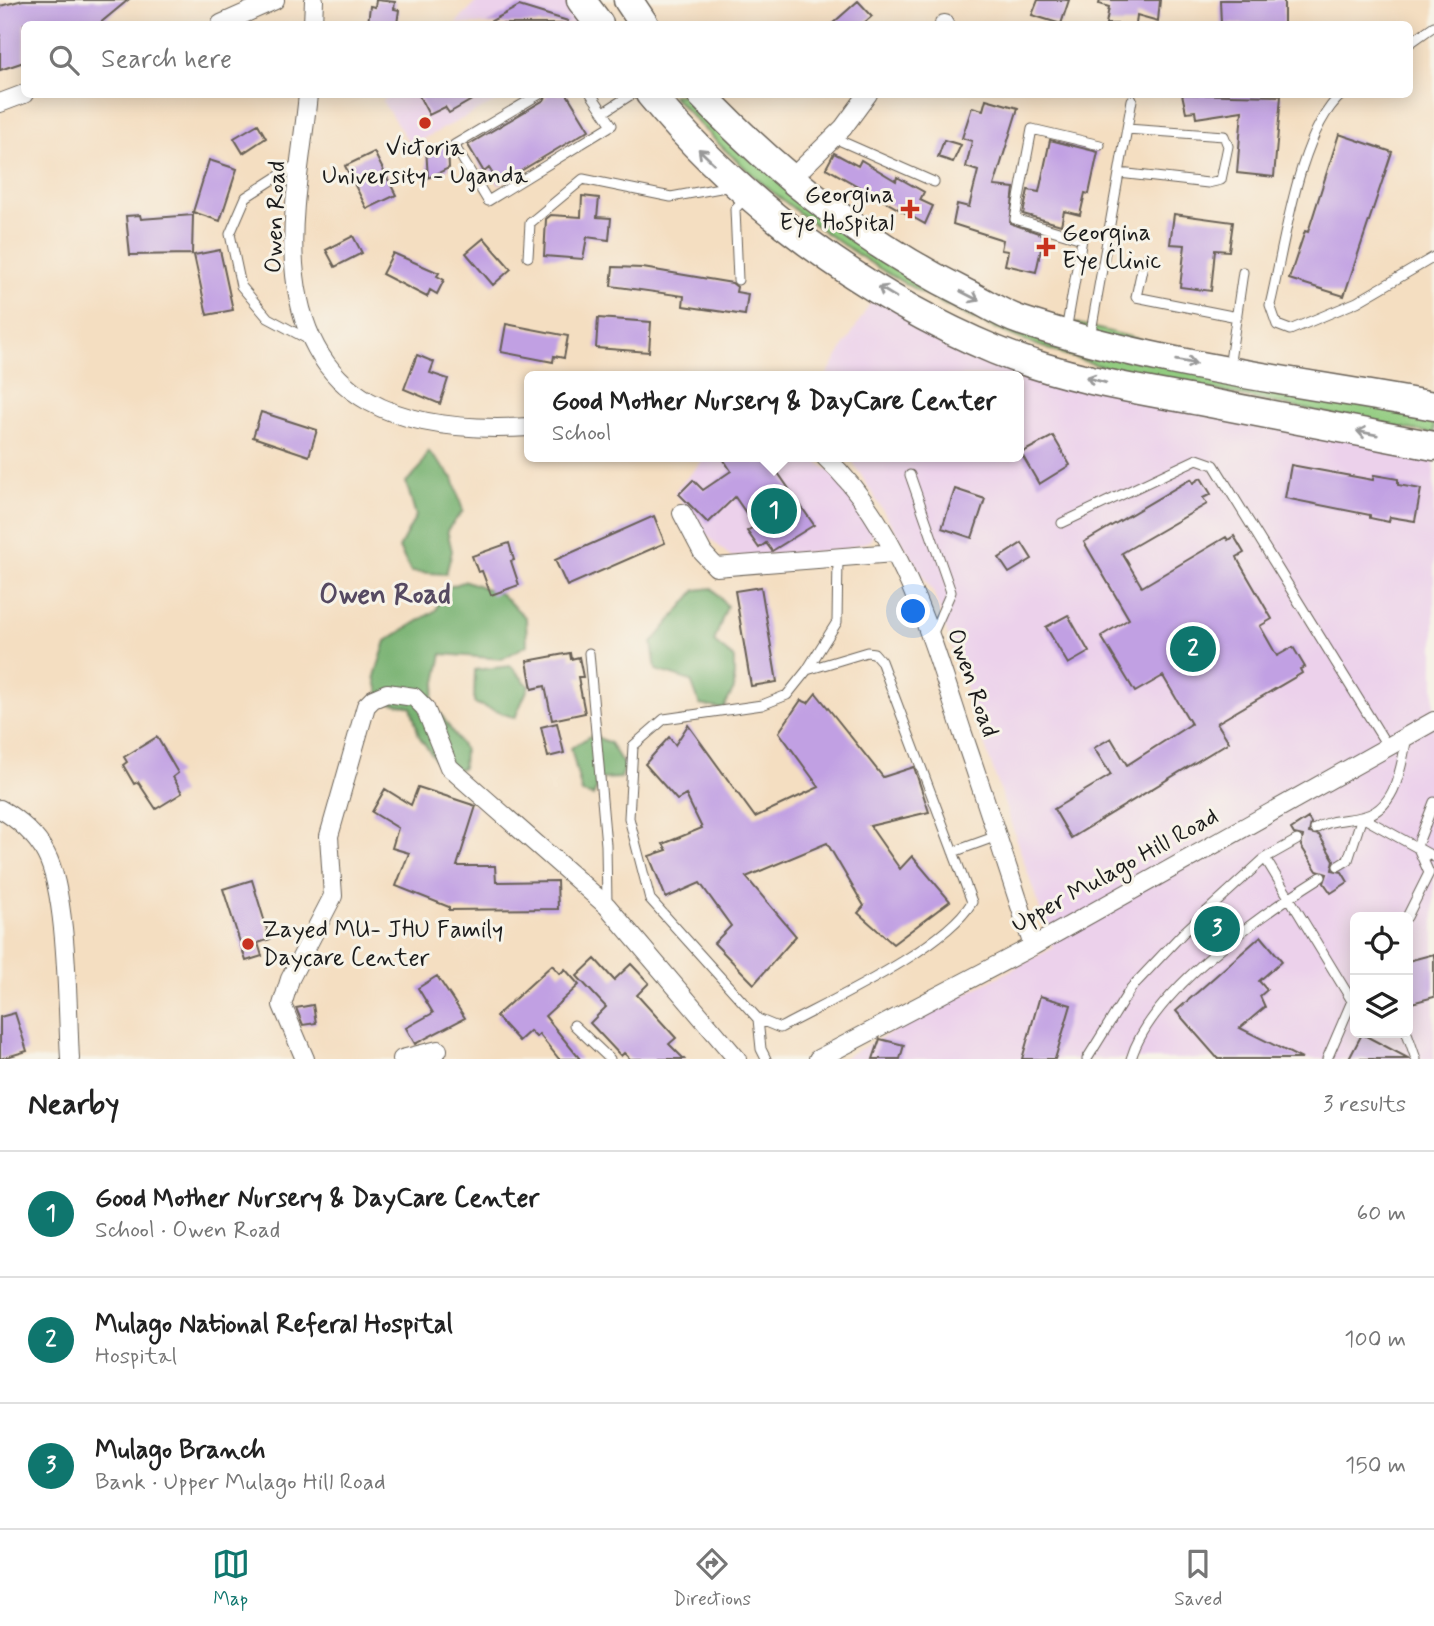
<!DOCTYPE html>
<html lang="en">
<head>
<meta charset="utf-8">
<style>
	:root { --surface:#fff; --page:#f2f2f2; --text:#222; --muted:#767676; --line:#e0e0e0; --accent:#0f766e }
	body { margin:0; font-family:Mynerve,sans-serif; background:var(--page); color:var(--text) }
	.controls { position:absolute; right:21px; bottom:21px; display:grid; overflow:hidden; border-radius:10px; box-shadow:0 4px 18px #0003 }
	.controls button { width:63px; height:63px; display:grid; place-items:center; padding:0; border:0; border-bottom:2px solid var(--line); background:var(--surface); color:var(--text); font:35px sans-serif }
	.you { position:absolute; left:914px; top:612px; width:24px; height:24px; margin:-18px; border:5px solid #fff; border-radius:50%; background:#1a73e8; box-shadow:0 0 0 10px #1a73e833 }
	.badge { display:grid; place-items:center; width:46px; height:46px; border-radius:50%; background:var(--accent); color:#fff; font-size:23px; font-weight:700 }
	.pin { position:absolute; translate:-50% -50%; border:4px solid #fff; box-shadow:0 2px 7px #0006 }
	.popup { position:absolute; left:524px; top:371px; width:500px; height:91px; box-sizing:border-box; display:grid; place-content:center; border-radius:10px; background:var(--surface); filter:drop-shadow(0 2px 5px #0005); font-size:23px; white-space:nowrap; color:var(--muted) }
	.popup b { font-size:26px; color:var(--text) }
	.popup::after { content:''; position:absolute; left:50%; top:100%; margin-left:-14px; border:14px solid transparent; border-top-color:var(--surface) }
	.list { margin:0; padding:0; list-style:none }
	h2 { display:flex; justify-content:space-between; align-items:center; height:91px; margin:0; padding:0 28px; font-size:30px }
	h2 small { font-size:23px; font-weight:400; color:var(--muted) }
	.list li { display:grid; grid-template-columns:46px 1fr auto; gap:21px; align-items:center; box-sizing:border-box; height:126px; padding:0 28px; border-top:2px solid var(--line) }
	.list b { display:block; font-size:26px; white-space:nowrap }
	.list p { margin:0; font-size:23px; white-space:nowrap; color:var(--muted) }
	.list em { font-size:23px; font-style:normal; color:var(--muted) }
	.icon { flex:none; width:38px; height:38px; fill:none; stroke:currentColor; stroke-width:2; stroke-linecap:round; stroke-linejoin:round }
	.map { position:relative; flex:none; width:1434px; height:1059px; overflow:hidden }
	.search { position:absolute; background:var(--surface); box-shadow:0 4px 18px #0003; left:21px; right:21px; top:21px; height:77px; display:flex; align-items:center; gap:18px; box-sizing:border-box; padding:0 24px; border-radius:10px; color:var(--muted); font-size:26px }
	.sheet { height:469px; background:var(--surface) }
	nav { display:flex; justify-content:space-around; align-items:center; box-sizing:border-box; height:98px; border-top:2px solid var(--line); background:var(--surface); font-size:19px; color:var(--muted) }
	nav a { display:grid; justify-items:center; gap:4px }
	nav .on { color:var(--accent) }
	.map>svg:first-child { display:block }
	.built { fill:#ecd1eb; fill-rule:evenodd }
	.green { fill:#92cc80; stroke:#57744e; stroke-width:2 }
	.forest { fill:#75b06e; stroke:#486645; stroke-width:2 }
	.building { fill:#c1a0e3 }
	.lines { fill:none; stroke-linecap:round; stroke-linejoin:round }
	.lane-casing { stroke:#686056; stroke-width:11 }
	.street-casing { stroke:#686056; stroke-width:20 }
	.primary-casing { stroke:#686056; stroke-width:31 }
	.lane { stroke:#fff; stroke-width:9 }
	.street { stroke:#fff; stroke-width:18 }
	.primary { stroke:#fff; stroke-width:28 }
	.oneway { stroke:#999 }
	.poi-dot { fill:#c8321e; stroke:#f7f3e8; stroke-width:2.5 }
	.labels { text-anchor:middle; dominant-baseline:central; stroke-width:6; stroke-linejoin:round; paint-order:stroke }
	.poi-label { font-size:24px; fill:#1c1c1c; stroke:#f7f3e8; text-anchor:start }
	.street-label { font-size:24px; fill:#1c1c1c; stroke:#f7f3e8 }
	.quarter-label { font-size:28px; font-weight:bold; fill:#564a62; stroke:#f7f3e8 }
</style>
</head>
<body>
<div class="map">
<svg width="1434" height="1059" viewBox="0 0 1434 1059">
	<rect width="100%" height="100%" fill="#f7f3e8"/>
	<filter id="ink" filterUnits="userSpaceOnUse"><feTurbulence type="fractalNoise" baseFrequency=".0143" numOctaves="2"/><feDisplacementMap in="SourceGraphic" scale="14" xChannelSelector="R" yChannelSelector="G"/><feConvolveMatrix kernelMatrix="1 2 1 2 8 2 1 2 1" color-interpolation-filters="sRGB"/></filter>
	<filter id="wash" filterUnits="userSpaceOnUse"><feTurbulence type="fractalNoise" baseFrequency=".00686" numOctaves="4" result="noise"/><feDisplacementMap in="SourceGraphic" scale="28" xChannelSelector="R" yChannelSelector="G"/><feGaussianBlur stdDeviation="1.57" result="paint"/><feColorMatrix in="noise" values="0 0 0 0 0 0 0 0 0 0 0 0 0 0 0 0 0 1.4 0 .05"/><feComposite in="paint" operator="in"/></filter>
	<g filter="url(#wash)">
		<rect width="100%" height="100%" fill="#f4dec1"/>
		<path class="built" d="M478 0H569L585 24H455Z
			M389 95H509L411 145 382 101Z
			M874 297 949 339 1434 454V1059H841L1053 948 934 594 850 457H1019V376H826ZM1355 917H1408V1033H1355Z
			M706 457H810L838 477 874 532 870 541 841 550 731 557 702 531 674 492Z"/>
		<path class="green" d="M672 95H689L933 287 1434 414V434C1357 420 1281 405 1205 388 1164 380 1121 373 1081 360 923 311 781 217 672 95Z"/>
		<path class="forest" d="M428 451 453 478 463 511 447 530 452 551 446 574 411 572 399 548 416 516 406 482 420 468Z
			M466 581 501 594 526 618 527 645 502 659 442 654 432 701 464 749 463 768 444 772 419 736 411 707 381 701 375 676 386 641 436 610 443 589Z
			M712 588 727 606 714 642 734 658V689L723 709 700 705 691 681 656 670 652 643 696 590Z
			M511 666 529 686 515 718 474 703 475 670Z
			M592 735 610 743 625 767 621 778 601 779 593 796 582 793 571 748Z"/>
		<g id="blocks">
			<path class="building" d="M23 0H128L99 24H24V62L0 70V6Z
				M376 0 395 2 394 9 399 10 397 24H368L370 6 375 7Z
				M1038 0H1069L1061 24 1032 15Z
				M1100 0H1160L1158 21 1137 15 1136 24H1106L1109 7 1099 4Z
				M1220 0H1284V24H1221Z
				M858 1 872 16 863 24H832Z
				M519 6 568 21 567 24H486Z
				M418 94H482L449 113 445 107 429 115Z
				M548 94H567L589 130 499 184 489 168 484 172 468 145 544 100Z
				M1182 94 1281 96 1274 177 1237 173 1242 111 1196 118 1195 111 1186 112Z
				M986 99 1018 108 994 186 1014 188 1010 223 1044 235 1036 272 1005 265 1008 251 1001 250 1003 240 953 224 957 204 969 207 978 171 966 167 972 141 962 138 972 107 983 110Z
				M258 124 266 138 243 153 234 138Z
				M1339 134 1392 152 1344 296 1289 279 1305 231 1308 232Z
				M944 140 961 145 953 162 938 157Z
				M1050 140 1098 152 1089 194 1085 193 1080 215 1064 211 1061 225 1023 214 1028 190 1039 192Z
				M448 147 449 168 428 178 426 148Z
				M374 152 396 195 367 209 345 166Z
				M834 153 858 166 861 160 896 181 897 177 924 192 920 200 933 206 925 224 826 168Z
				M209 160 237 169 220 221 193 212Z
				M582 196 599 198 597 217 611 218 609 240 587 237 583 259 544 256 546 219 551 215 581 217Z
				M1174 214 1233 222 1229 251 1215 250 1211 291 1180 287 1185 245 1170 244Z
				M140 215 141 219 193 215 192 254 130 255 126 216Z
				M353 236 362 253 335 267 326 250Z
				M484 238 511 269 493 285 466 253Z
				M220 250 233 310 207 315 194 255Z
				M393 253 439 273 437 276 444 280 437 294 430 290 427 297 382 274Z
				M613 267 643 268 732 283 737 287 736 292 748 294 745 315 683 306 684 296 611 286Z
				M598 318 651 322 649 352 596 348Z
				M506 324 568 336 564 358 554 356 553 362 501 352Z
				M417 355 434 362 430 373 448 379 440 404 404 389Z
				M261 412 317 430 309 456 253 437Z
				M1053 436 1070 465 1039 484 1021 453Z
				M722 457H767L814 525 772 551 766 543 759 548 747 531 755 526 735 497 708 523 679 494 693 480 703 490 731 471Z
				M1291 465 1373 480 1374 475 1398 479V485L1421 489 1415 521 1390 517 1389 522 1370 518V515L1285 498Z
				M1201 478 1211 494 1203 498 1207 504 1122 553 1142 587 1226 537 1228 540 1234 536 1244 553 1237 557 1239 562 1272 619 1260 626 1277 656 1293 647 1305 667 1300 669 1302 673 1217 723 1229 742 1071 838 1054 809 1111 775 1094 748 1111 738 1127 765 1191 724 1163 676 1135 692 1101 636 1129 619 1084 542 1191 479 1193 483Z
				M955 489 985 499 972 538 942 528Z
				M654 516 665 543 567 586 555 560Z
				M509 543 514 560 511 561 519 585 491 595 482 571 478 572 472 556Z
				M1022 543 1032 559 1009 573 999 558Z
				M761 587 777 682 751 686 735 591Z
				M1068 615 1089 652 1068 664 1046 627Z
				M570 653 571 659 579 657 583 677H578L585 713 552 720 545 686 532 689 527 661Z
				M816 693 883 777 914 767 929 812 870 826 900 869 912 856 950 901 893 944 858 913 864 906 827 843 746 877 796 936 754 984 714 943 731 926 700 883 666 898 649 856 667 850 663 844 702 828 686 795 677 800 645 764 669 737 675 745 688 725 755 817 819 787 779 732 801 700 808 703Z
				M557 723 564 753 548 757 541 727Z
				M157 737 178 773 173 777 182 793 156 809 138 782 134 784 123 765 127 762 124 757Z
				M418 787 476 806 457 866H495L496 882 557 881 558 909 449 910V907L396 886 409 853 392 848 398 828 372 812 385 789 411 805Z
				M1308 818 1311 823 1309 833 1319 835 1334 860 1332 870 1342 872 1348 882 1331 893 1324 883 1327 874 1317 871 1301 846 1303 836 1294 834 1291 829Z
				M252 880 270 939 258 943 262 956 246 961 223 889Z
				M1261 936 1282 961 1259 981 1267 990 1260 996 1265 1007 1240 1028 1302 1059H1218L1176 1011Z
				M1434 954V997L1408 1004V961Z
				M595 959 614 980 631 964 649 983 637 995 676 1038 669 1044 684 1059H630L624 1053 621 1056 590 1023 606 1007 577 976Z
				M552 965 560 974 565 969 579 985 545 1016 580 1059H559L539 1034 536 1037 530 1031 519 1041 496 1016Z
				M437 976 465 1018 415 1044 406 1028 433 1013 418 988Z
				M1040 996 1071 1005 1055 1059H1022Z
				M313 1005 316 1023 303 1025 296 1008Z
				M15 1013 27 1051 0 1059V1017Z
				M1362 1034 1408 1058 1409 1059H1349Z
				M880 1039 904 1045 900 1059H873Z"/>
		</g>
	</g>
	<g filter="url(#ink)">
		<use href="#blocks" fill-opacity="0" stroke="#686056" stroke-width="2"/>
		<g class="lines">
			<defs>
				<path id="lane" d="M1410 43 1434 26
					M540 94 454 145 488 201 612 125 591 94
					M1342 94C1298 132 1284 248 1270 305L1277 325 1290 330 1357 302 1434 257
					M604 112 632 94
					M834 138 934 182
					M299 163 246 197 230 234 241 286 268 318 311 341
					M1119 173 1208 183 1221 180 1228 146 1224 136 1127 129
					M528 257 530 223 583 179 671 197 731 186
					M1144 260 1136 297 1237 317
					M738 280 735 209 747 196
					M1066 331 1082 239 1015 219 1032 129 1100 145
					M1090 337 1132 100
					M1229 368 1243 272
					M910 475 951 592 932 635
					M1062 523 1197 459 1214 465 1388 747
					M589 653 606 845 607 904
					M807 670 837 622 838 558
					M1315 829C1331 819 1343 821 1361 817 1397 810 1401 766 1407 737
					M953 852 997 836
					M1265 858 1352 1001 1327 1059
					M1338 866 1348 860 1362 817 1434 857
					M1407 917 1429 873 1417 846 1434 802
					M758 1019 780 1028C830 1001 944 949 972 902L881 661 874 653 867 652 807 670 787 695 762 705 664 719 633 746 629 818 650 899 758 1019 761 1049 766 1059
					M574 1025 610 1059
					M1407 1033 1416 1059
					M1087 1059 1131 988 1183 933 1265 858 1297 840
					M1131 1059C1151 991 1262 914 1321 877"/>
				<path id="street" d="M221 24 275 0
					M313 24 314 0
					M944 24H945
					M308 94C303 150 290 208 294 264 304 406 405 434 529 427
					M0 103 24 94
					M791 179 843 128 868 94
					M825 457C901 528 931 637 963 734 987 804 1010 875 1033 946
					M682 513 703 553 716 567 894 553
					M0 809C18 819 37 836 46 854 68 895 67 1008 70 1059
					M305 1059 282 1005 290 979 333 896 329 836 366 706 373 699 387 693 414 697 425 708 449 767 607 906 737 1059
					M402 1059 438 1050
					M818 1059 1033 946 1434 721"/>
				<path id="primary" d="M581 0 599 24
					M628 0 644 24
					M650 94C739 202 866 296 995 350 1060 377 1132 389 1200 401 1278 416 1356 431 1434 446
					M701 94C778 175 866 244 967 294 984 302 1001 314 1019 320 1153 365 1296 381 1434 406"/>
			</defs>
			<use href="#lane" class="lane-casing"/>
			<use href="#street" class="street-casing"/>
			<use href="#primary" class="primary-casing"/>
			<use href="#lane" class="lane"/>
			<use href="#street" class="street"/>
			<use href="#primary" class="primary"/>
		</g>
		<defs><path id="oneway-shaft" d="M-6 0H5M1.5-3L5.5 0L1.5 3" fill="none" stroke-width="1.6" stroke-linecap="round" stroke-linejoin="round" transform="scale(1.75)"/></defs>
		<g class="oneway">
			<use href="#oneway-shaft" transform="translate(706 156) rotate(-136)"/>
			<use href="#oneway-shaft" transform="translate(887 292) rotate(-149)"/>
			<use href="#oneway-shaft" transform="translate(970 296) rotate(27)"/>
			<use href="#oneway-shaft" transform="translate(1186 362) rotate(10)"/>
			<use href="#oneway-shaft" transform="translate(1096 380) rotate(-164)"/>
			<use href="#oneway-shaft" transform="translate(1367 433) rotate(-169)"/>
		</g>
	</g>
	<g class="poi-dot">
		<circle cx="425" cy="123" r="7"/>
		<path d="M906.5 198.5h7v7h7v7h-7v7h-7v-7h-7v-7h7z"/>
		<path d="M1042.5 236.5h7v7h7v7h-7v7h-7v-7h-7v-7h7z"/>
		<circle cx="248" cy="944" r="7"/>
	</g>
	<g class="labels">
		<g class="poi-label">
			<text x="425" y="148" text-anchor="middle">Victoria<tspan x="425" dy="28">University - Uganda</tspan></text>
			<text x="894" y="195" text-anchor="end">Georgina<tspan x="894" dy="28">Eye Hospital</tspan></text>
			<text x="1062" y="233">Georgina<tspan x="1062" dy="28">Eye Clinic</tspan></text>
			<text x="262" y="930">Zayed MU- JHU Family<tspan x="262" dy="28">Daycare Center</tspan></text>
		</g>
		<g class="street-label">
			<text transform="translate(276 217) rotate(-88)">Owen Road</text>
			<text transform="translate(972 683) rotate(71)">Owen Road</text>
			<text transform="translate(1115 871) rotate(-29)">Upper Mulago Hill Road</text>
		</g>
		<g class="quarter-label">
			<text x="385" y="595">Owen Road</text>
		</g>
	</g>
</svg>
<div class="controls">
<button><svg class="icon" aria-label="locate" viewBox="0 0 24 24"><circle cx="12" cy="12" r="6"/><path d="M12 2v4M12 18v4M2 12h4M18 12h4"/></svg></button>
<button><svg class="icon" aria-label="layers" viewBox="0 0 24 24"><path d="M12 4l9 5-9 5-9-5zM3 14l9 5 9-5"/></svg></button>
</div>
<div class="you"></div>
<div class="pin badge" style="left:774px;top:511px">1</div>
<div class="popup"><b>Good Mother Nursery &amp; DayCare Center</b>School</div>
<div class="pin badge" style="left:1193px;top:649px">2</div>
<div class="pin badge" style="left:1217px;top:929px">3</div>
<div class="search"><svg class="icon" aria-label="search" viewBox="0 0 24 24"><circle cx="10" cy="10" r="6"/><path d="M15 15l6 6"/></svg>Search here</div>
</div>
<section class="sheet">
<h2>Nearby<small>3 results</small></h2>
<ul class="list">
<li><span class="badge">1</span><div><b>Good Mother Nursery &amp; DayCare Center</b><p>School · Owen Road</p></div><em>60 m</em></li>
<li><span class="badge">2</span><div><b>Mulago National Referal Hospital</b><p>Hospital</p></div><em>100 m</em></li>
<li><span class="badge">3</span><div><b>Mulago Branch</b><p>Bank · Upper Mulago Hill Road</p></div><em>150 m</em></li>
</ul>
</section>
<nav>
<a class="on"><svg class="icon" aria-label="map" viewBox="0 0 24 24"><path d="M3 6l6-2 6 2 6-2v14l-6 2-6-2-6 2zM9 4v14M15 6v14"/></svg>Map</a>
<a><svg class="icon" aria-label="directions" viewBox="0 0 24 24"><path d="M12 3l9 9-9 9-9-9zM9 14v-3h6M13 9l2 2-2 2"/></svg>Directions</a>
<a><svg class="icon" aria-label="saved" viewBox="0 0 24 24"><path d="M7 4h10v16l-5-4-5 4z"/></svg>Saved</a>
</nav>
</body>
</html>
